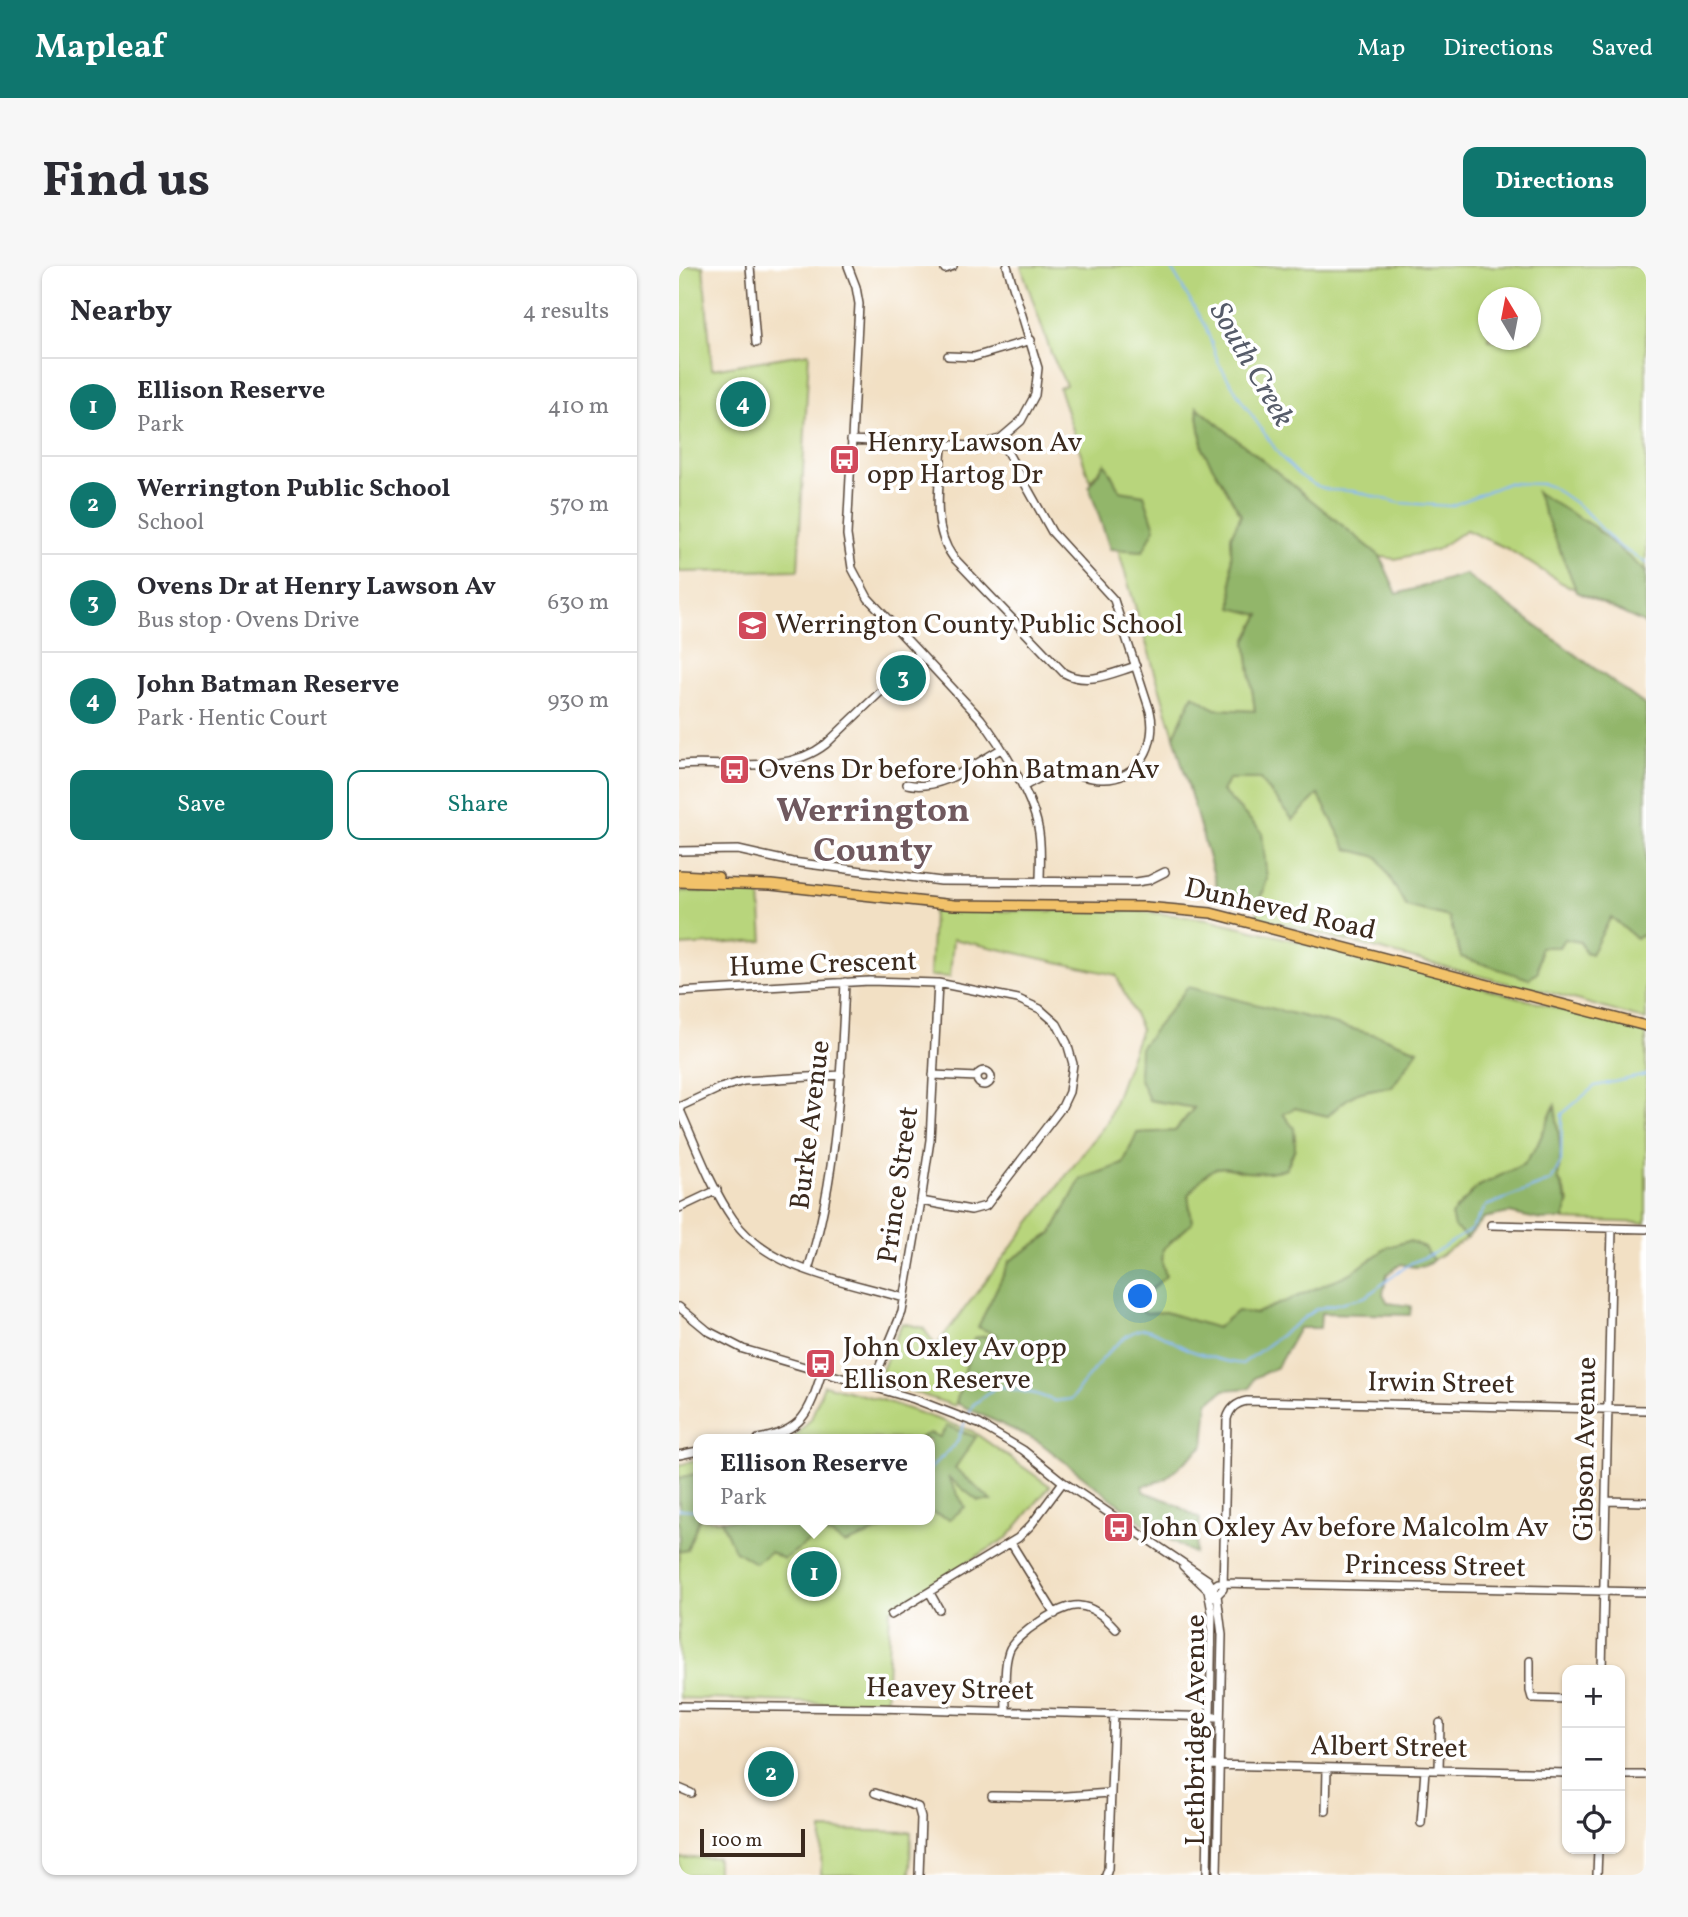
<!DOCTYPE html>
<html lang="en">
<head>
<meta charset="utf-8">
<style>
	:root { --surface:#fff; --page:#f7f7f7; --text:#2b2b33; --muted:#7c7c81; --line:#e1e1e2; --accent:#0f766e }
	body { margin:0; font-family:Vollkorn,serif; background:var(--page); color:var(--text) }
	.controls { position:absolute; right:21px; bottom:21px; display:grid; overflow:hidden; border-radius:14px; box-shadow:0 2px 5px #0004 }
	.controls button { width:63px; height:63px; display:grid; place-items:center; padding:0; border:0; border-bottom:2px solid var(--line); background:var(--surface); color:var(--text); font:35px sans-serif }
	.compass { position:absolute; left:799px; top:21px; width:63px; height:63px; border-radius:50%; background:var(--surface); box-shadow:0 2px 5px #0004; rotate:350deg }
	.scale { position:absolute; left:21px; bottom:18px; width:105px; box-sizing:border-box; padding-left:7px; border:4px solid #3b2a1e; border-top:0; font-size:19px; line-height:24px; white-space:nowrap; color:#3b2a1e; -webkit-text-stroke:5px #fff; paint-order:stroke }
	.you { position:absolute; left:462px; top:1031px; width:24px; height:24px; margin:-18px; border:5px solid #fff; border-radius:50%; background:#1a73e8; box-shadow:0 0 0 10px #1a73e833 }
	.badge { display:grid; place-items:center; width:46px; height:46px; border-radius:50%; background:var(--accent); color:#fff; font-size:23px; font-weight:700 }
	.pin { position:absolute; translate:-50% -50%; border:4px solid #fff; box-shadow:0 2px 7px #0006 }
	.popup { position:absolute; left:14px; top:1168px; width:242px; height:91px; box-sizing:border-box; display:grid; place-content:center; border-radius:14px; background:var(--surface); filter:drop-shadow(0 2px 5px #0005); font-size:23px; white-space:nowrap; color:var(--muted) }
	.popup b { font-size:26px; color:var(--text) }
	.popup::after { content:''; position:absolute; left:50%; top:100%; margin-left:-14px; border:14px solid transparent; border-top-color:var(--surface) }
	.list { margin:0; padding:0; list-style:none }
	h2 { display:flex; justify-content:space-between; align-items:center; height:91px; margin:0; padding:0 28px; font-size:30px }
	h2 small { font-size:23px; font-weight:400; color:var(--muted) }
	.list li { display:grid; grid-template-columns:46px 1fr auto; gap:21px; align-items:center; box-sizing:border-box; height:98px; padding:0 28px; border-top:2px solid var(--line) }
	.list b { display:block; font-size:26px; white-space:nowrap }
	.list p { margin:0; font-size:23px; white-space:nowrap; color:var(--muted) }
	.list em { font-size:23px; font-style:normal; color:var(--muted) }
	.actions { display:flex; gap:14px; padding:21px 28px }
	.actions a { flex:1; padding:16px 0; border:2px solid var(--accent); border-radius:14px; text-align:center; font-size:24px; color:var(--accent) }
	.actions .main { background:var(--accent); color:#fff }
	.icon { flex:none; width:38px; height:38px; fill:none; stroke:currentColor; stroke-width:2; stroke-linecap:round; stroke-linejoin:round }
	.map { position:relative; flex:none; width:967px; height:1609px; overflow:hidden; border-radius:14px }
	header { display:flex; align-items:center; gap:42px; box-sizing:border-box; height:98px; padding:0 35px; background:var(--accent); color:#fff }
	header strong { font-size:33px }
	nav { display:flex; gap:38px; margin-inline-start:auto; font-size:24px }
	.intro { display:flex; align-items:center; justify-content:space-between; box-sizing:border-box; height:168px; padding:0 42px }
	h1 { margin:0; font-size:49px }
	.button { padding:18px 32px; border-radius:14px; background:var(--accent); color:#fff; font-size:24px; font-weight:700 }
	main { display:flex; gap:42px; padding:0 42px }
	aside { flex:1; background:var(--surface); border-radius:14px; box-shadow:0 2px 5px #0004 }
	.map>svg:first-child { display:block }
	.green { fill:#b8d57b; stroke:#7a804c; stroke-width:2; fill-rule:evenodd }
	.forest { fill:#92b66b; stroke:#667044; stroke-width:2 }
	.lines { fill:none; stroke-linecap:round; stroke-linejoin:round }
	.stream { stroke:#87b9f4; stroke-width:2 }
	.minor-casing { stroke:#564537; stroke-width:10 }
	.major-casing { stroke:#564537; stroke-width:12 }
	.minor { stroke:#fff; stroke-width:7 }
	.major { stroke:#f2c26a; stroke-width:9 }
	.labels { text-anchor:middle; dominant-baseline:central; stroke-width:7; stroke-linejoin:round; paint-order:stroke }
	.poi-label { font-size:28px; fill:#3b2a1e; stroke:#fff; text-anchor:start }
	.street-label { font-size:28px; fill:#3b2a1e; stroke:#fff }
	.water-label { font-size:30px; font-style:italic; fill:#565c69; stroke:#fff }
	.district-label { font-size:35px; font-weight:bold; fill:#70595f; stroke:#fff }
</style>
</head>
<body>
<header>
<strong>Mapleaf</strong>
<nav><a>Map</a><a>Directions</a><a>Saved</a></nav>
</header>
<div class="intro"><h1>Find us</h1><a class="button">Directions</a></div>
<main>
<aside>
<h2>Nearby<small>4 results</small></h2>
<ul class="list">
<li><span class="badge">1</span><div><b>Ellison Reserve</b><p>Park</p></div><em>410 m</em></li>
<li><span class="badge">2</span><div><b>Werrington Public School</b><p>School</p></div><em>570 m</em></li>
<li><span class="badge">3</span><div><b>Ovens Dr at Henry Lawson Av</b><p>Bus stop · Ovens Drive</p></div><em>630 m</em></li>
<li><span class="badge">4</span><div><b>John Batman Reserve</b><p>Park · Hentic Court</p></div><em>930 m</em></li>
</ul>
<div class="actions"><a class="main">Save</a><a>Share</a></div>
</aside>
<div class="map">
<svg width="967" height="1609" viewBox="0 0 967 1609">
	<rect width="100%" height="100%" fill="#fff"/>
	<filter id="ink" filterUnits="userSpaceOnUse"><feTurbulence type="fractalNoise" baseFrequency=".0143" numOctaves="2"/><feDisplacementMap in="SourceGraphic" scale="14" xChannelSelector="R" yChannelSelector="G"/><feConvolveMatrix kernelMatrix="1 2 1 2 8 2 1 2 1" color-interpolation-filters="sRGB"/></filter>
	<filter id="wash" filterUnits="userSpaceOnUse"><feTurbulence type="fractalNoise" baseFrequency=".00686" numOctaves="4" result="noise"/><feDisplacementMap in="SourceGraphic" scale="28" xChannelSelector="R" yChannelSelector="G"/><feGaussianBlur stdDeviation="1.57" result="paint"/><feColorMatrix in="noise" values="0 0 0 0 0 0 0 0 0 0 0 0 0 0 0 0 0 1.4 0 .05"/><feComposite in="paint" operator="in"/></filter>
	<g filter="url(#wash)">
		<rect width="100%" height="100%" fill="#f2e0c4"/>
		<path class="green" d="M0 0H24L33 103 130 87 119 304 0 306Z
			M342 0H967V360L962 354 883 317 829 283 787 264 757 284 716 293 666 285 552 210 529 150 518 141 524 184 563 249 552 270 581 348 567 375 576 445 536 443 514 429 495 470 439 283 464 285 441 226 426 197 411 215 380 122 387 119 372 87ZM810 32H852V74H810Z
			M550 513H581L639 527 668 583 699 591 727 640 770 651 783 691 859 705 861 681H880L885 672 901 676 906 686 932 650 956 670 967 606V754L852 721 850 723 577 651 588 613 542 525Z
			M0 625 81 628 84 675 0 680Z
			M254 645H459L529 653 791 718 967 767V957L885 954 890 935 879 911 881 885 875 841 858 880 845 898 798 921 772 949 788 972 754 994 745 981 730 975 709 981 674 1006 653 1017 576 1048 558 1045 538 1062 486 1046 467 1047 455 1039 487 1010 483 997 484 983 513 957 509 929C516 920 524 909 533 904 545 897 555 905 567 906 580 907 593 906 607 903 618 879 622 870 604 848L616 842 648 850C673 826 680 824 713 821L739 784 700 770 509 722 470 834 516 841 496 865 458 867 444 898 402 913 373 967 331 995 300 1061 319 1069 295 1072 276 1140 205 1116 201 1109 223 1057 244 1062 257 1080 428 856 462 763 437 709 274 673 271 711 251 710Z
			M145 1119 203 1134 293 1165 371 1220 329 1271 211 1344 207 1439 0 1432V1199L19 1194V1254H250V1173H114L132 1153Z
			M143 1564 232 1566 231 1609H142Z
			M38 1591V1608L1 1609 0 1592Z"/>
		<path class="forest" d="M518 141 701 290 718 328 786 308 967 440V668L957 672 932 651 912 688 906 686 901 676 885 673 880 681H861L859 706 850 713 782 691 770 651 727 640 699 591 668 583 639 528 614 554 581 513H550L543 525 583 566 588 613 578 641 539 624 495 470 514 429 536 443 576 445 567 375 581 349 553 342 552 270 562 249 524 184Z
			M426 197 441 225 465 229 476 262 464 285 431 283 410 220Z
			M857 226 915 261 967 306V358L898 326Z
			M509 721 701 770 739 784 713 821C680 824 673 826 649 850L616 842 604 848 615 862 616 882 607 903C594 906 580 907 567 906 555 905 545 897 533 904 524 909 516 921 509 929L513 957 484 983 483 997 487 1010 455 1039 467 1047 486 1046 538 1062 558 1045 575 1048 617 1031 674 1006 709 981 730 975 745 981 754 994C745 1004 733 1001 722 998L708 1008 704 1028 709 1037 732 1040 731 1049 642 1047 641 1062H620L598 1101 575 1112 571 1122 545 1124 529 1137 525 1179 486 1213 464 1220 465 1226 490 1235 521 1253 516 1288 469 1261 359 1175 277 1137 295 1072 317 1069 299 1061 331 995 373 967 402 913 444 898 458 867 496 865 515 842 470 834 460 811 461 782Z
			M876 839 882 887 879 912 889 936 885 953 862 954 830 947 805 952 788 972 775 961 772 949 798 921 845 898 858 880Z
			M268 1160 297 1171 276 1202 313 1235H299L269 1211 286 1241 271 1253 251 1246 250 1173H238L251 1167 261 1171Z
			M19 1207 20 1254 8 1284 0 1286V1212Z
			M42 1254H229L166 1278 152 1269 141 1268 105 1293 91 1286 76 1297 55 1284Z"/>
		<g class="lines">
			<path class="stream" d="M491 0 527 62 540 98 565 138 602 191 620 209 636 219 650 224 674 225 721 237 772 240 829 217 864 218 873 221 903 242 938 279 967 297
				M288 1151 294 1139 318 1120 357 1128 376 1135 393 1133C405 1115 443 1062 466 1063 478 1064 498 1079 510 1084 527 1090 545 1096 563 1098L637 1043 686 1031 732 997 753 988 792 964 807 940 872 915 882 896 883 848 916 820 967 809
				M250 1204 278 1176 286 1156
				M0 1243 19 1244"/>
		</g>
	</g>
	<g filter="url(#ink)">
		<g class="lines">
			<defs>
				<path id="minor" d="M71 0 77 77
					M169 0 177 21 180 38 168 269 173 302 189 332 302 453C322 478 353 530 359 561 363 579 361 598 361 616
					M266 3 274 0
					M269 90 295 91 352 74
					M321 173 373 266 435 334 471 445C479 478 460 515 422 513 407 513 394 505 379 506 365 508 355 515 344 521
					M172 174 294 180 321 173 342 155 356 129 359 102 328 0
					M263 180C261 216 251 260 274 291L385 407C409 420 433 407 457 400
					M0 499C48 495 106 510 147 478L241 388
					M228 518C261 526 295 498 322 483
					M0 585 59 584 113 596 262 615 457 616 470 614 486 606
					M0 726 190 715 259 717 339 733 361 743 378 758 388 777 394 798 390 826 383 841 307 940 292 944 242 935
					M298 812a7 7 0 1 1 14 0a7 7 0 1 1-14 0Z
					M254 809 298 811
					M0 841 41 822 65 815 162 809
					M0 842C17 879 31 920 54 953 89 1005 169 1015 225 1032
					M0 942 38 924
					M812 959 967 963
					M129 1004C158 911 162 813 166 716
					M0 1041 29 1065 64 1083 235 1133 300 1158 344 1184 384 1216 529 1314 538 1329 543 1369 538 1609
					M192 1121 223 1046 242 935 251 874 259 717
					M79 1173C124 1165 130 1147 143 1106
					M0 1189 19 1185
					M927 1235 967 1236
					M332 1277 376 1348
					M504 1300 529 1324 533 1346 528 1609
					M529 1324 539 1317H544L967 1326
					M251 1327 260 1343
					M531 1331 538 1329 544 1323 548 1153C551 1142 557 1137 568 1135L967 1144
					M212 1349 339 1272 352 1259 384 1216
					M851 1395V1425L853 1432 888 1433
					M923 1404 933 962
					M0 1440 197 1442 541 1451
					M327 1445C327 1427 324 1403 330 1385 335 1369 384 1337 401 1340 415 1341 428 1353 437 1363
					M531 1499 888 1507
					M760 1504 761 1457
					M941 1509H967
					M0 1522 12 1527
					M196 1527 239 1541 242 1552 240 1609
					M313 1530 374 1531 431 1527
					M647 1545 648 1502
					M742 1557 746 1504
					M427 1609 429 1603 435 1448
					M918 1609 919 1583"/>
				<path id="major" d="M0 609 39 611
					M0 616 92 619 275 639 467 641 532 647 967 760"/>
			</defs>
			<use href="#minor" class="minor-casing"/>
			<use href="#major" class="major-casing"/>
			<use href="#minor" class="minor"/>
			<use href="#major" class="major"/>
		</g>
	</g>
	<defs>
		<symbol id="bus-square" viewBox="-11 -11 22 22"><rect x="-9" y="-9" width="18" height="18" rx="4" fill="#d1495b" stroke="#fff"/><path d="M-5-6H5V4H4V6H2V4H-2V6H-4V4H-5ZM-3.5-4V0h7V-4ZM-3.5 1.2v1.5H-2V1.2ZM2 1.2v1.5H3.5V1.2Z" fill="#fff"/></symbol>
		<symbol id="school-square" viewBox="-11 -11 22 22"><rect x="-9" y="-9" width="18" height="18" rx="4" fill="#d1495b" stroke="#fff"/><path d="M0-5L7-2L0 1L-7-2ZM-4 1L0 2.5L4 1V4Q0 6-4 4Z" fill="#fff"/></symbol>
	</defs>
	<g fill-rule="evenodd">
		<use href="#bus-square" x="148" y="176" width="35" height="35"/>
		<use href="#school-square" x="56" y="342" width="35" height="35"/>
		<use href="#bus-square" x="38" y="486" width="35" height="35"/>
		<use href="#bus-square" x="124" y="1080" width="35" height="35"/>
		<use href="#bus-square" x="422" y="1244" width="35" height="35"/>
	</g>
	<g class="labels">
		<g class="poi-label">
			<text x="188" y="177">Henry Lawson Av<tspan x="188" dy="32">opp Hartog Dr</tspan></text>
			<text x="96" y="359">Werrington County Public School</text>
			<text x="79" y="504">Ovens Dr before John Batman Av</text>
			<text x="164" y="1082">John Oxley Av opp<tspan x="164" dy="32">Ellison Reserve</tspan></text>
			<text x="462" y="1262">John Oxley Av before Malcolm Av</text>
		</g>
		<g class="street-label">
			<text transform="translate(601 644) rotate(13)">Dunheved Road</text>
			<text transform="translate(144 699) rotate(-2)">Hume Crescent</text>
			<text transform="translate(132 859) rotate(-83)">Burke Avenue</text>
			<text transform="translate(220 919) rotate(-82)">Prince Street</text>
			<text transform="translate(762 1118) rotate(1)">Irwin Street</text>
			<text transform="translate(907 1183) rotate(-89)">Gibson Avenue</text>
			<text transform="translate(756 1301) rotate(1)">Princess Street</text>
			<text transform="translate(271 1424) rotate(1)">Heavey Street</text>
			<text transform="translate(517 1464) rotate(-90)">Lethbridge Avenue</text>
			<text transform="translate(710 1482) rotate(1)">Albert Street</text>
		</g>
		<g class="water-label">
			<text transform="translate(572 99) rotate(60)">South Creek</text>
		</g>
		<g class="district-label">
			<text x="194" y="546">Werrington<tspan x="194" dy="40">County</tspan></text>
		</g>
	</g>
</svg>
<div class="controls">
<button>+</button>
<button>−</button>
<button><svg class="icon" aria-label="locate" viewBox="0 0 24 24"><circle cx="12" cy="12" r="6"/><path d="M12 2v4M12 18v4M2 12h4M18 12h4"/></svg></button>
</div>
<svg class="compass" viewBox="-18 -18 36 36"><path d="M0-13l5 13h-10z" fill="#e53935"/><path d="M0 13l5-13h-10z" fill="#7c7c81"/></svg>
<div class="scale">100 m</div>
<div class="you"></div>
<div class="pin badge" style="left:135px;top:1308px">1</div>
<div class="popup"><b>Ellison Reserve</b>Park</div>
<div class="pin badge" style="left:92px;top:1508px">2</div>
<div class="pin badge" style="left:224px;top:412px">3</div>
<div class="pin badge" style="left:64px;top:138px">4</div>
</div>
</main>
</body>
</html>
